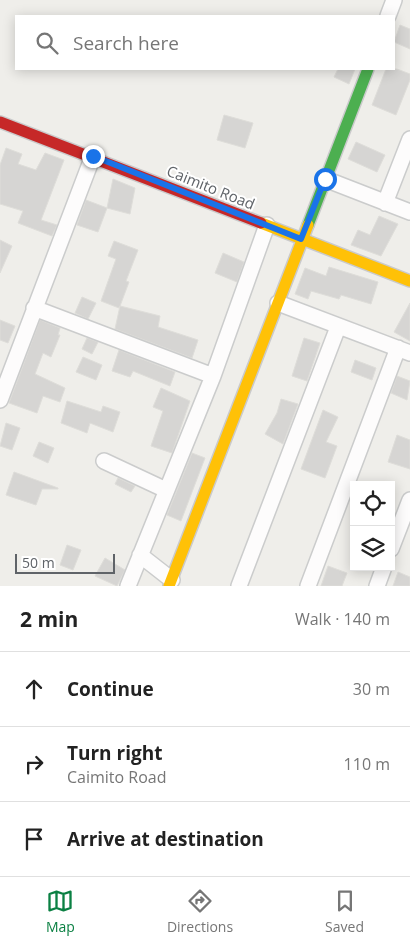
<!DOCTYPE html>
<html lang="en">
<head>
<meta charset="utf-8">
<style>
	:root { --surface:#fff; --page:#f6f6f6; --text:#222; --muted:#767676; --line:#e0e0e0; --accent:#0b8043 }
	body { margin:0; font-family:"Open Sans",sans-serif; background:var(--page); color:var(--text) }
	.controls { position:absolute; right:15px; bottom:15px; display:grid; overflow:hidden; border-radius:0px; box-shadow:0 2px 12px #0003 }
	.controls button { width:45px; height:45px; display:grid; place-items:center; padding:0; border:0; border-bottom:1px solid var(--line); background:var(--surface); color:var(--text); font:25px sans-serif }
	.scale { position:absolute; left:15px; bottom:12px; width:100px; box-sizing:border-box; padding-left:5px; border:2px solid #5f6368; border-top:0; font-size:14px; line-height:18px; white-space:nowrap; color:#5f6368; -webkit-text-stroke:4px #fff; paint-order:stroke }
	.stop { position:absolute; width:15px; height:15px; margin:-11px; border:4px solid #1a73e8; border-radius:50%; background:#fff }
	.stop.end { background:#1a73e8; border-color:#fff; box-shadow:0 1px 5px #0008 }
	.list { margin:0; padding:0; list-style:none }
	h2 { display:flex; justify-content:space-between; align-items:center; height:65px; margin:0; padding:0 20px; font-size:21px }
	h2 small { font-size:16px; font-weight:400; color:var(--muted) }
	.list li { display:grid; grid-template-columns:32px 1fr auto; gap:15px; align-items:center; box-sizing:border-box; height:75px; padding:0 20px; border-top:1px solid var(--line) }
	.list b { display:block; font-size:19px; white-space:nowrap }
	.list p { margin:0; font-size:16px; white-space:nowrap; color:var(--muted) }
	.list em { font-size:16px; font-style:normal; color:var(--muted) }
	.icon { flex:none; width:28px; height:28px; fill:none; stroke:currentColor; stroke-width:2; stroke-linecap:round; stroke-linejoin:round }
	.map { position:relative; flex:none; width:410px; height:586px; overflow:hidden }
	.search { position:absolute; background:var(--surface); box-shadow:0 2px 12px #0003; left:15px; right:15px; top:15px; height:55px; display:flex; align-items:center; gap:12px; box-sizing:border-box; padding:0 18px; border-radius:0px; color:var(--muted); font-size:19px }
	.sheet { height:290px; background:var(--surface) }
	nav { display:flex; justify-content:space-around; align-items:center; box-sizing:border-box; height:70px; border-top:1px solid var(--line); background:var(--surface); font-size:14px; color:var(--muted) }
	nav a { display:grid; justify-items:center; gap:2px }
	nav .on { color:var(--accent) }
	.map>svg:first-child { display:block }
	.building { fill:#d6d5d3; stroke:#deddd9 }
	.lines { fill:none; stroke-linecap:round; stroke-linejoin:round }
	.street-casing { stroke:#cbcccc; stroke-width:18 }
	.fast-casing { stroke:#cacacb; stroke-width:14 }
	.slow-casing { stroke:#cacacb; stroke-width:14 }
	.jam-casing { stroke:#cacacb; stroke-width:14 }
	.street { stroke:#fdfcfc; stroke-width:15 }
	.fast { stroke:#4caf50; stroke-width:11 }
	.slow { stroke:#ffc107; stroke-width:11 }
	.jam { stroke:#c62828; stroke-width:11 }
	.route { stroke:#1a73e8; stroke-width:6 }
	.labels { text-anchor:middle; dominant-baseline:central; stroke-width:4; stroke-linejoin:round; paint-order:stroke }
	.street-label { font-size:15px; fill:#5f6368; stroke:#fff }
</style>
</head>
<body>
<div class="map">
<svg width="410" height="586" viewBox="0 0 410 586">
	<rect width="100%" height="100%" fill="#efeeea"/>
	<path class="building" d="M400 25 410 29V49L394 42Z
		M338 69H355L349 84 334 77Z
		M386 69H397L410 74V80L396 115 372 105Z
		M224 115 253 123 245 148 217 140Z
		M356 142 385 155 377 172 348 159Z
		M6 148 22 154 18 164 36 170 45 153 64 160 41 220 57 225 52 236 18 223 23 211 0 204V165Z
		M113 179 135 188 130 214 107 208Z
		M86 200 107 208 98 232 77 225Z
		M379 216 398 224 381 256 351 245 358 230 370 235Z
		M0 240 12 246 0 273Z
		M114 241 138 250 126 281 129 282 120 306 160 316 158 327 198 340 192 358 115 329 120 306 119 308 101 301 116 259 108 256Z
		M223 253 244 262 237 282 215 273Z
		M329 267 378 282 371 304 341 295 339 299 311 291 308 299 295 294 305 268 326 276Z
		M82 297 96 303 88 319 75 313Z
		M410 303V341L394 332Z
		M0 320 15 326 8 343 0 340Z
		M40 320 60 328 58 335H60L51 357 43 353 35 374 65 388 60 402 43 396 37 413 9 403Z
		M87 338 98 342 92 354 82 349Z
		M304 338 320 343 307 381 292 376Z
		M119 350 175 372 170 386 133 371 130 377 112 371Z
		M83 357 102 365 96 380 76 372Z
		M355 360 376 368 372 380 351 372Z
		M397 376 410 381 407 400 391 393Z
		M161 388 190 401 172 453 151 446 163 411 153 407Z
		M281 399 298 404 283 444 265 434 277 413Z
		M67 401 101 412 103 406 120 412 113 432 90 423 87 433 61 423Z
		M323 410 338 417 326 442 337 446 325 478 301 469Z
		M6 423 20 428 12 450 0 446Z
		M397 435 410 440V469L388 462Z
		M39 442 54 448 48 463 33 456Z
		M192 453 205 458 181 521 167 515Z
		M14 472 58 488V489H42L36 505 6 495Z
		M118 478 135 486 131 492 115 484Z
		M67 545 81 550 73 570 60 565Z
		M105 558 125 570 117 586 95 576Z
		M328 566 347 573 342 586H321Z
		M398 572 410 577V586H393Z"/>
	<g class="lines">
		<defs>
			<path id="street" d="M388 16 394 0
				M325 179 410 212
				M385 203 410 139
				M278 303 410 353
				M34 308 213 376
				M0 400 93 156
				M104 461 166 490
				M391 549 410 500
				M140 555 172 580
				M128 586 213 376 267 225
				M239 586 338 327
				M308 586 398 348
				M377 586 384 567"/>
			<path id="fast" d="M308 225 368 69"/>
			<path id="slow" d="M261 223 410 281
				M169 586 308 225"/>
			<path id="jam" d="M0 122 261 223"/>
		</defs>
		<use href="#street" class="street-casing"/>
		<use href="#fast" class="fast-casing"/>
		<use href="#slow" class="slow-casing"/>
		<use href="#jam" class="jam-casing"/>
		<use href="#street" class="street"/>
		<use href="#fast" class="fast"/>
		<use href="#slow" class="slow"/>
		<use href="#jam" class="jam"/>
	</g>
	<g class="lines">
		<path class="route" d="M93 156 301 239 325 179"/>
	</g>
	<g class="labels">
		<g class="street-label">
			<text transform="translate(211 187) rotate(22)">Caimito Road</text>
		</g>
	</g>
</svg>
<div class="controls">
<button><svg class="icon" aria-label="locate" viewBox="0 0 24 24"><circle cx="12" cy="12" r="6"/><path d="M12 2v4M12 18v4M2 12h4M18 12h4"/></svg></button>
<button><svg class="icon" aria-label="layers" viewBox="0 0 24 24"><path d="M12 4l9 5-9 5-9-5zM3 14l9 5 9-5"/></svg></button>
</div>
<div class="scale">50 m</div>
<div class="stop" style="left:325px;top:179px"></div>
<div class="stop end" style="left:93px;top:156px"></div>
<div class="search"><svg class="icon" aria-label="search" viewBox="0 0 24 24"><circle cx="10" cy="10" r="6"/><path d="M15 15l6 6"/></svg>Search here</div>
</div>
<section class="sheet">
<h2>2 min<small>Walk · 140 m</small></h2>
<ul class="list">
<li><svg class="icon" aria-label="ahead" viewBox="0 0 24 24"><path d="M12 20V5M6 11l6-6 6 6"/></svg><div><b>Continue</b></div><em>30 m</em></li>
<li><svg class="icon" aria-label="right" viewBox="0 0 24 24"><path d="M7 20v-9h11M14 6l5 5-5 5"/></svg><div><b>Turn right</b><p>Caimito Road</p></div><em>110 m</em></li>
<li><svg class="icon" aria-label="arrive" viewBox="0 0 24 24"><path d="M6 21V4h12l-3 4 3 4H6"/></svg><div><b>Arrive at destination</b></div></li>
</ul>
</section>
<nav>
<a class="on"><svg class="icon" aria-label="map" viewBox="0 0 24 24"><path d="M3 6l6-2 6 2 6-2v14l-6 2-6-2-6 2zM9 4v14M15 6v14"/></svg>Map</a>
<a><svg class="icon" aria-label="directions" viewBox="0 0 24 24"><path d="M12 3l9 9-9 9-9-9zM9 14v-3h6M13 9l2 2-2 2"/></svg>Directions</a>
<a><svg class="icon" aria-label="saved" viewBox="0 0 24 24"><path d="M7 4h10v16l-5-4-5 4z"/></svg>Saved</a>
</nav>
</body>
</html>
